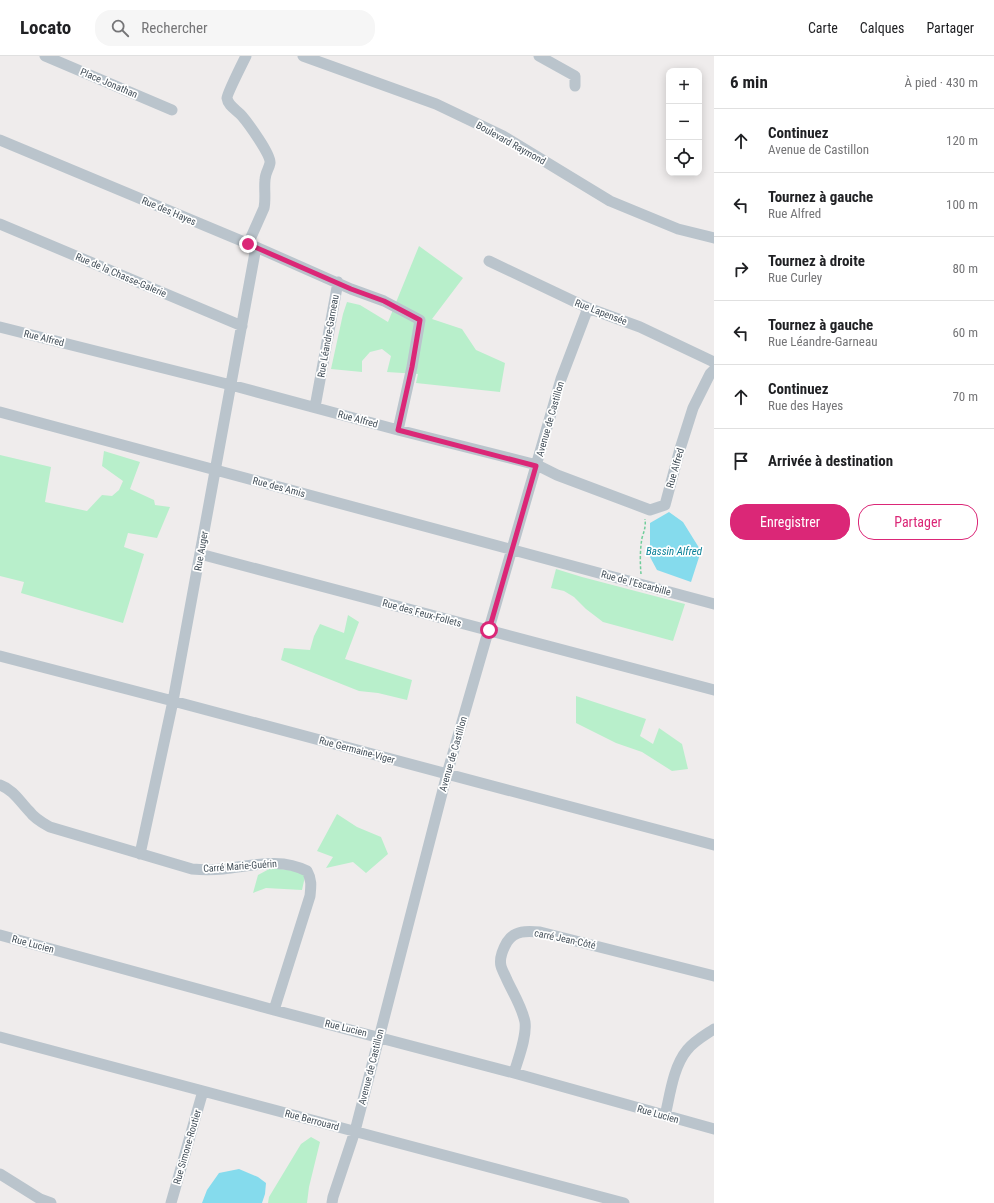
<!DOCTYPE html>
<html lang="fr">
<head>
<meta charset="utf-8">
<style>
	:root { --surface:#fff; --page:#f6f6f6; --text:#202124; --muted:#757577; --line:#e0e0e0; --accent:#db2777 }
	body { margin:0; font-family:"Roboto Condensed",sans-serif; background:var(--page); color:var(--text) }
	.controls { position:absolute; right:12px; top:12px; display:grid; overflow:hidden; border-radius:8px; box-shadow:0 2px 10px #0003 }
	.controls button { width:36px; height:36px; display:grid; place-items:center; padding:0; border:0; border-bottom:1px solid var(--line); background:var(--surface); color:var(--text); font:20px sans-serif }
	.stop { position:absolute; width:12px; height:12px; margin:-9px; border:3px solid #db2777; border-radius:50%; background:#fff }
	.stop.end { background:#db2777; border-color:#fff; box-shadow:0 1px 4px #0008 }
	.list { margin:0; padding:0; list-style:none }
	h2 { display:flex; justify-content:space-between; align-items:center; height:52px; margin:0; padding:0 16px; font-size:17px }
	h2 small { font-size:13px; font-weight:400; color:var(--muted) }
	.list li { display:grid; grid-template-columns:26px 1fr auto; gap:12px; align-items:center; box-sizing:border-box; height:64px; padding:0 16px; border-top:1px solid var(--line) }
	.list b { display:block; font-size:15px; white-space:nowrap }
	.list p { margin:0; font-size:13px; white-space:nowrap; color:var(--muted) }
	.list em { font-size:13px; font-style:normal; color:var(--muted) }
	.actions { display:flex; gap:8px; padding:12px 16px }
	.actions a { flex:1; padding:9px 0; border:1px solid var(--accent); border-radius:16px; text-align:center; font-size:14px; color:var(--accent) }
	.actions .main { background:var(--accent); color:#fff }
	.icon { flex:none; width:22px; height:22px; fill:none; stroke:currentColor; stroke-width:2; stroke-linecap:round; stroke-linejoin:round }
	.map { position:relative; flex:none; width:714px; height:1147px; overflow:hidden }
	header { display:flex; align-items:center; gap:24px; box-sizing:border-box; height:56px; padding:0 20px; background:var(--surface); border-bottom:1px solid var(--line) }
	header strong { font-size:19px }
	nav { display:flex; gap:22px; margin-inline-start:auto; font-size:14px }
	.search { width:280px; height:36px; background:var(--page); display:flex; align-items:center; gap:10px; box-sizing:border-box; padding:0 14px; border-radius:16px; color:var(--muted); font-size:15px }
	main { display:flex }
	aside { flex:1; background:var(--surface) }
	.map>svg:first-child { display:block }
	.green { fill:#b8efcb }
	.water { fill:#85dbed }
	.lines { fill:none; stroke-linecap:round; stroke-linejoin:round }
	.path { stroke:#70cd9b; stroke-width:1.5; stroke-dasharray:3 2; stroke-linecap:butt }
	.minor { stroke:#bac4cc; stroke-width:11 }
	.route { stroke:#db2777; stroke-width:5 }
	.labels { text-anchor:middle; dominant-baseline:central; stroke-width:3.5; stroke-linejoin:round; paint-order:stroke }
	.street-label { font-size:10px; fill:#44505a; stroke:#fff }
	.water-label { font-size:11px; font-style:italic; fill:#0b8198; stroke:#fff }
</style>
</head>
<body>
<header>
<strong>Locato</strong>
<div class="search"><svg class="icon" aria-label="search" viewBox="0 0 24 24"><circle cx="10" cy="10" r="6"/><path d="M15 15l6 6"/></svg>Rechercher</div>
<nav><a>Carte</a><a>Calques</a><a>Partager</a></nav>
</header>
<main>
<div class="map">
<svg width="714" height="1147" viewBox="0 0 714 1147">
	<rect width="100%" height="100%" fill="#efecec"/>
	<path class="green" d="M419 190 463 222 432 263 462 273 476 294 505 307 500 336 416 327 418 318 387 316 391 300 382 293 370 296 362 305V316L331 313 343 258 347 246 360 249 388 266Z
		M104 395 140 406 130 433 154 444 155 449 170 451 157 482 128 477 124 491 144 498 123 567 21 537 24 526 0 520V399L51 411 45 446 87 455 102 439 112 440 119 434 123 425 102 410Z
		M556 513 582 521 685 548 673 585 603 566 586 553 574 541 564 535 551 532Z
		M348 559 359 566 345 603 412 624 407 644 378 637 359 635 281 604 284 592 310 594 314 580 320 568 344 577Z
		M576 640 646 663 640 680 653 688 659 672 682 688 688 713 672 715 642 696 616 687 576 667Z
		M337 758 357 771 381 781 388 798 366 817 353 806 326 812 333 801 317 795Z
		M271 812 306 816 302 834 266 832 253 837 258 819Z
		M311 1081 320 1086 309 1131 307 1147H268L269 1141 301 1088Z"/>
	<path class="water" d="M669 456 683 466 701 495 691 526 657 514 650 501V467Z
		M239 1113 258 1121 266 1127 265 1138 262 1147H202L207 1134 219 1117Z"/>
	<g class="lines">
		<path class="path" d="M641 518C640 507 640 493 642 482 644 475 646 471 645 463"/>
		<path class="minor" d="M45 0 172 54
			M246 0C243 6 227 38 227 42 228 50 237 54 242 60 248 67 272 100 270 107 269 113 265 117 265 124 264 133 266 143 264 152L248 188
			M303 0 436 48 503 80 610 145 678 173 714 182
			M539 0 575 20V30
			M0 84 256 191 351 233 384 245 420 264 412 311 398 374
			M0 168 242 270
			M489 205 588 252 640 271 714 306
			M0 271 231 329 398 374 537 409 557 419 650 454 665 449 680 393 693 352 710 318 714 314
			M315 351 338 226
			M0 356 714 548
			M200 498 714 634
			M0 600 173 645 714 789
			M0 729C14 734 20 746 30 756 35 763 43 767 50 771L192 813C202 814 213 814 223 813 252 810 280 801 307 815 312 824 311 830 310 840L274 954
			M140 798 173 645 256 191
			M0 879 274 954 514 1017 714 1073
			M0 981 624 1147
			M514 1017C518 1003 527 981 525 966 522 951 513 937 507 924 505 919 502 914 501 910 499 902 503 893 507 886 515 874 527 875 540 876L714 920
			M665 1060C670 1039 673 1011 687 994 694 985 705 979 714 973
			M0 1118 40 1143 51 1147
			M171 1147 203 1035
			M332 1147 333 1141 355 1075 447 718 561 323 588 252"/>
	</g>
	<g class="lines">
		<path class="route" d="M248 188 351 233 384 245 420 264 412 311 398 374 536 410 489 574"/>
	</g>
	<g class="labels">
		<g class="street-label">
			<text transform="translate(109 27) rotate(23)">Place Jonathan</text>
			<text transform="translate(511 87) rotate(29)">Boulevard Raymond</text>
			<text transform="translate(169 155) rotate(23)">Rue des Hayes</text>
			<text transform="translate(121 219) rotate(23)">Rue de la Chasse-Galerie</text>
			<text transform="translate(601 256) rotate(21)">Rue Lapensée</text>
			<text transform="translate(328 280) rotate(-80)">Rue Léandre-Garneau</text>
			<text transform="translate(44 282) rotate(14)">Rue Alfred</text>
			<text transform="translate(358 363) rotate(15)">Rue Alfred</text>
			<text transform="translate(550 363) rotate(-74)">Avenue de Castillon</text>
			<text transform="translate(675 412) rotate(-74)">Rue Alfred</text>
			<text transform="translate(279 431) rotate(15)">Rue des Amis</text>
			<text transform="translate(201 495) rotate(-80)">Rue Auger</text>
			<text transform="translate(636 527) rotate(15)">Rue de l'Escarbille</text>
			<text transform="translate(422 557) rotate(15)">Rue des Feux-Follets</text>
			<text transform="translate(357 694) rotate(15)">Rue Germaine-Viger</text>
			<text transform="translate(453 698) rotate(-74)">Avenue de Castillon</text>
			<text transform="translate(240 810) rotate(-4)">Carré Marie-Guérin</text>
			<text transform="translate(565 883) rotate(12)">carré Jean-Côté</text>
			<text transform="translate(33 888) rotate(15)">Rue Lucien</text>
			<text transform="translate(346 972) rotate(14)">Rue Lucien</text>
			<text transform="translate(371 1011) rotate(-76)">Avenue de Castillon</text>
			<text transform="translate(658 1058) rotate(16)">Rue Lucien</text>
			<text transform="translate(312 1064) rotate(15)">Rue Berrouard</text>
			<text transform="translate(187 1091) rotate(-74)">Rue Simone-Routier</text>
		</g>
		<g class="water-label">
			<text x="674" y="495">Bassin Alfred</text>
		</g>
	</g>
</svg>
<div class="controls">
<button>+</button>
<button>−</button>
<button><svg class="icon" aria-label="locate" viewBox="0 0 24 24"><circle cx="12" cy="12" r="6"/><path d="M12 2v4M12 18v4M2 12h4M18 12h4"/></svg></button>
</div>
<div class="stop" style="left:489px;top:574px"></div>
<div class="stop end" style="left:248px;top:188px"></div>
</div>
<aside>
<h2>6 min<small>À pied · 430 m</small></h2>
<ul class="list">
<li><svg class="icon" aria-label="ahead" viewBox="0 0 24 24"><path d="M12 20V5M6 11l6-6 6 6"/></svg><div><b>Continuez</b><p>Avenue de Castillon</p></div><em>120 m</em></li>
<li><svg class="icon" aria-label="left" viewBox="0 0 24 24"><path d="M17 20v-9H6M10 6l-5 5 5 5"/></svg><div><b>Tournez à gauche</b><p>Rue Alfred</p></div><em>100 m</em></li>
<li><svg class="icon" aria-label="right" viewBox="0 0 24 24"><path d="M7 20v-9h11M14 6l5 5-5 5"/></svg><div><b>Tournez à droite</b><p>Rue Curley</p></div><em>80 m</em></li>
<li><svg class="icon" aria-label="left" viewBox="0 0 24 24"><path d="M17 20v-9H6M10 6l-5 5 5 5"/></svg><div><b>Tournez à gauche</b><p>Rue Léandre-Garneau</p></div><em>60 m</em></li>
<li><svg class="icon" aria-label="ahead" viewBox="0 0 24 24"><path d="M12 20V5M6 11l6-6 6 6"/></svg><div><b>Continuez</b><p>Rue des Hayes</p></div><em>70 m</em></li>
<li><svg class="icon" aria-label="arrive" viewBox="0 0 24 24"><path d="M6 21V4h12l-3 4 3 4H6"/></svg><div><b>Arrivée à destination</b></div></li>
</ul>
<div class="actions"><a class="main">Enregistrer</a><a>Partager</a></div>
</aside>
</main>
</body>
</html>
